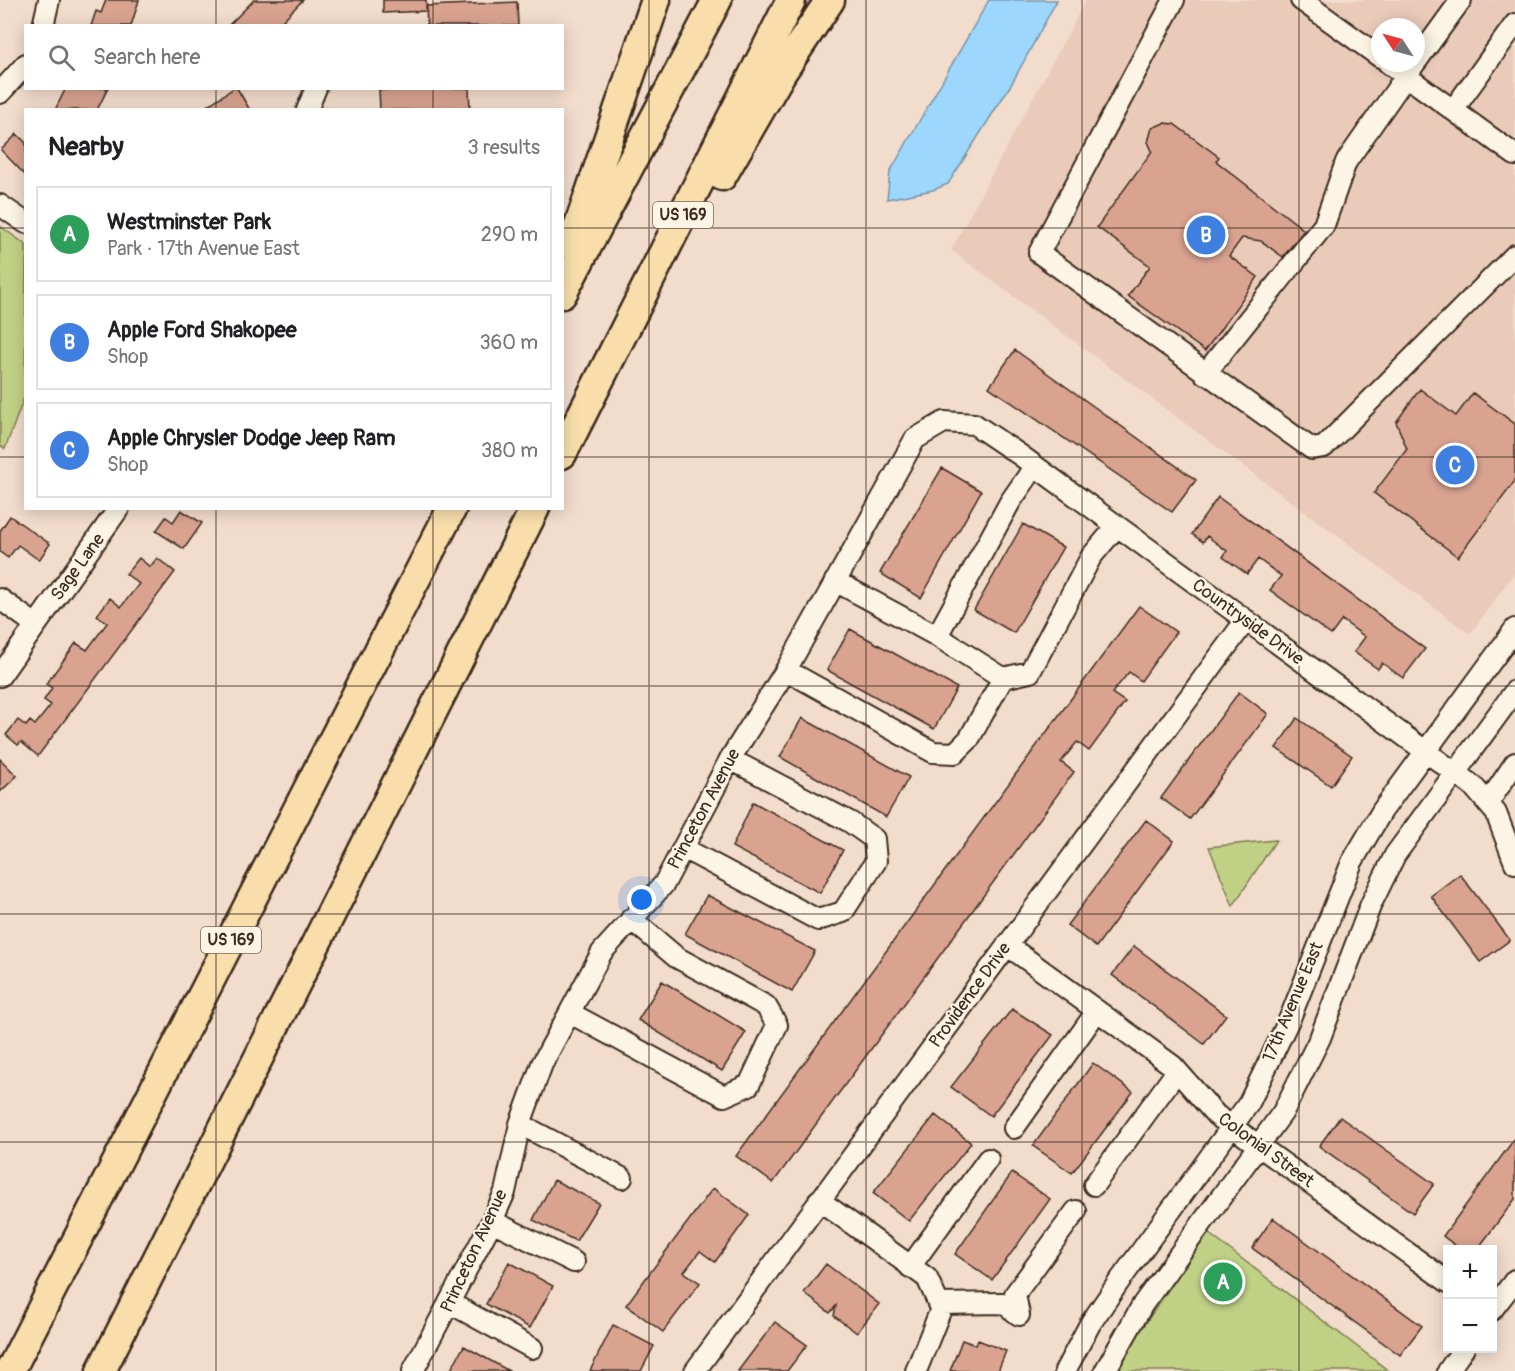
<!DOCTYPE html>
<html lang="en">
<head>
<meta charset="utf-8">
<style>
	:root { --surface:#fff; --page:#f2f2f2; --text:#202124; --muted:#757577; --line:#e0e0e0; --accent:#d1495b }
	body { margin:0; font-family:Pangolin,sans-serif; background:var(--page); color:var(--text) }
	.controls { position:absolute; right:18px; bottom:18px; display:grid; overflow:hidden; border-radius:0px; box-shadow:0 3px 15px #0003 }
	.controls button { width:54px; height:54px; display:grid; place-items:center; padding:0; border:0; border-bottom:2px solid var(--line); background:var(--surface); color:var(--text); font:30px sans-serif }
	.compass { position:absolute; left:1371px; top:18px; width:54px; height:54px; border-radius:50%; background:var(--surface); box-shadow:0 3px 15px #0003; rotate:306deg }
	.you { position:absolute; left:642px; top:900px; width:21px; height:21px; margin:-15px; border:4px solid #fff; border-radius:50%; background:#1a73e8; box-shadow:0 0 0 9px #1a73e833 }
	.badge { display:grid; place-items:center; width:39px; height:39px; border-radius:50%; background:var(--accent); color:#fff; font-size:20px; font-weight:700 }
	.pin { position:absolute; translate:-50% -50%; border:3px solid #fff; box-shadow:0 2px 6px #0006 }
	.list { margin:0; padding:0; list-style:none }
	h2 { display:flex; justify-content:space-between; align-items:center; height:78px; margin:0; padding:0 24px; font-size:26px }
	h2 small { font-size:20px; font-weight:400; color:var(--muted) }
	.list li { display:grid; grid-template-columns:39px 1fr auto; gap:18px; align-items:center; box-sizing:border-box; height:96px; margin:0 12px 12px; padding:0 12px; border:2px solid var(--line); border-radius:0px }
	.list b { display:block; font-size:22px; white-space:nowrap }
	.list p { margin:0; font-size:20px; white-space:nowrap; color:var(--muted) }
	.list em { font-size:20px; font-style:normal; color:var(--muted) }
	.icon { flex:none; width:33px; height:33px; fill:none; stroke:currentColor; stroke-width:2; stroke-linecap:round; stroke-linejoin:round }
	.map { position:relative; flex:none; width:1515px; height:1371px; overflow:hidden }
	.search { position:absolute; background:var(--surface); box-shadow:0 3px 15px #0003; left:24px; top:24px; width:540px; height:66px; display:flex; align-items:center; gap:15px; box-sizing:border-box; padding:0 21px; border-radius:0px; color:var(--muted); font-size:22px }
	.panel { position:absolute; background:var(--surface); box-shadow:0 3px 15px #0003; left:24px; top:108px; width:540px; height:402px; border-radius:0px }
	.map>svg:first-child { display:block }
	.built { fill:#eacbba; fill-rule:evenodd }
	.green { fill:#c0d186; stroke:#7e7e52; stroke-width:1.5 }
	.water { fill:#9ed7fe; stroke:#7692a4; stroke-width:1.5 }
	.building { fill:#d9a390; stroke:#3b2a1e; stroke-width:1.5 }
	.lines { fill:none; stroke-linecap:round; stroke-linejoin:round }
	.minor-casing { stroke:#3b2a1e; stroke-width:24 }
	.highway-casing { stroke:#3b2a1e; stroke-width:33 }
	.minor { stroke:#fcf5e5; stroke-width:20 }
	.highway { stroke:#f9deab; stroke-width:28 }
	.grid { fill:none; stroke:#3b2a1e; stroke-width:1.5; stroke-opacity:0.55 }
	.labels { text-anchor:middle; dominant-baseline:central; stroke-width:4.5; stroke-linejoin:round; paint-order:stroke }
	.shield { fill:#fcf5e5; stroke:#75675a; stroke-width:1.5 }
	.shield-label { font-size:16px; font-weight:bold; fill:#3b2a1e }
	.street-label { font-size:18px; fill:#3b2a1e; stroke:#fcf5e5 }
</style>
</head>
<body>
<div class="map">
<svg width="1515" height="1371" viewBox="0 0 1515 1371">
	<rect width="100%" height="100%" fill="#f2dccc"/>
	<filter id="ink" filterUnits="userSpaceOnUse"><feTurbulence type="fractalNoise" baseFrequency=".0167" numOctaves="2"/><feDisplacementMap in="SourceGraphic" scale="12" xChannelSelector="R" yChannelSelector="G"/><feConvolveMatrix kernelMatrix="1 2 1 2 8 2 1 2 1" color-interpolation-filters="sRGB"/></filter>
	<g filter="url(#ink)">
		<path class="built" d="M1086 0H1515V572L1470 634 951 250ZM1380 27H1416V63H1380Z"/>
		<path class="green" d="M0 226 26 245 25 395 5 449 0 445Z
			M1276 840 1233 906 1209 847Z
			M1208 1233 1389 1371H1118L1140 1331Z"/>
		<path class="water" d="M989 0H1057L1012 83 948 184 933 190 887 199 890 172Z"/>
		<path class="building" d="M106 0H139L131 26H91L96 11 101 13Z
			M254 0H303L277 26H228Z
			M383 0H426L427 11 383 13Z
			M517 2 518 26H427L426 6Z
			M66 88H108L97 110H55Z
			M234 88H237L250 110H201Z
			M469 88 470 110H380L379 90Z
			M1164 123 1174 124 1219 157 1216 161 1304 230 1283 257 1261 241 1242 238 1229 256 1258 277 1205 351 1128 296 1150 266 1097 227 1152 151 1148 142 1152 128Z
			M17 134 26 143V176L1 150Z
			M1015 350 1196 480 1172 512 989 387Z
			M1420 389 1456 416 1473 393 1515 424V481L1458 557 1374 493 1407 449 1396 422Z
			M942 468 981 491 921 598 880 573Z
			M1218 497 1425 649 1403 678 1382 663 1378 669 1354 652 1365 637 1342 620 1331 635 1270 590 1281 576 1258 559 1247 574 1223 557 1227 551 1207 536 1203 542 1192 534Z
			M181 510 202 523 184 549 156 531 166 517 173 522Z
			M10 516 50 544 39 560 18 545 8 558 0 552V531Z
			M1023 524 1063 547 1014 633 974 610Z
			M139 558 150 567 157 558 175 572 38 756 21 742 18 745 6 735 18 720 26 726 30 721 35 725 51 705 44 700 52 688 46 684 76 643 87 650 107 623 97 615 110 598 121 607 139 584 126 574Z
			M1139 606 1176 632 1141 681 1129 672 1112 693 1125 702 1089 751 1077 742 1061 762 1074 772 773 1183 736 1156Z
			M850 629 957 688 934 729 827 670Z
			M1239 692 1268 714 1190 819 1161 798Z
			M802 718 909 777 886 817 780 757Z
			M1297 718 1352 756 1331 786 1276 748Z
			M0 759 17 776 0 792Z
			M753 802 843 850 820 893 732 847Z
			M1146 820 1174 841 1096 947 1067 925Z
			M1460 874 1510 940 1480 962 1431 896Z
			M707 895 815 951 792 992 685 934Z
			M1134 946 1226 1015 1204 1044 1112 975Z
			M662 981 746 1032 722 1071 638 1020Z
			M1012 1009 1053 1035 991 1116 951 1087Z
			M1093 1063 1133 1092 1072 1173 1033 1146Z
			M935 1115 971 1143 909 1221 873 1193Z
			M1340 1117 1434 1184 1413 1213 1319 1146Z
			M1515 1138V1199L1477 1250H1461L1443 1236Z
			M1012 1173 1050 1199 992 1280 955 1254Z
			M554 1180 599 1203 576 1241 533 1220Z
			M713 1188 749 1215 715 1262 700 1251 684 1272 700 1283 663 1332 626 1305Z
			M1273 1218 1422 1326 1400 1355 1252 1248Z
			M509 1262 553 1286 530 1328 486 1304Z
			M826 1264 879 1304 857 1333 834 1316 836 1306 830 1313 804 1293Z
			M775 1322 807 1345 787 1371H738Z
			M613 1325 654 1346 641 1371H590Z
			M962 1340 976 1345 978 1340 1006 1351 998 1371H950Z
			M464 1346 509 1371H450Z"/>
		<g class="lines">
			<defs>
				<path id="minor" d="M1174 0 1039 253 1312 449 1324 447 1515 255
					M1301 0 1380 57
					M43 26 49 0
					M1416 62 1461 0
					M1388 63 1515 155
					M0 93 26 64
					M307 110 316 88
					M1453 110 1515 24
					M0 205 26 223
					M1205 374 1324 225 1346 162 1415 63
					M835 581 937 636 1003 678 1030 672 1091 557 1117 526
					M0 599 36 625
					M937 636 1010 502 1035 466
					M786 670 933 752 955 753 969 739 1003 678
					M0 676 119 508
					M1488 803 1515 763
					M683 848 818 920 843 912 876 861 874 839 850 822 730 759
					M1007 945 1173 1066 1216 1115 1448 1282
					M570 1013 724 1096 749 1085 777 1025 766 1006 676 957 631 919
					M520 1124 622 1178
					M1014 1128 1097 1011
					M1094 1185 1177 1071
					M819 1200 927 1278 941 1309 916 1371
					M492 1221 574 1262
					M910 1267 988 1159
					M450 1303 532 1348
					M938 1304 1003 1303 1019 1315 1015 1294 1076 1211
					M1492 1310 1515 1280
					M413 1371 492 1221 505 1192 520 1124 542 1064 602 952 664 884 730 759 786 670 915 439 944 422 974 424 1020 455 1473 786 1496 813 1515 863
					M695 1371 1246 620
					M1065 1371 1090 1324 1118 1283 1249 1103 1290 1018 1352 862 1382 811 1515 629
					M1105 1371 1143 1304 1283 1112 1320 1038 1371 904 1395 855 1515 691
					M1448 1371 1464 1348"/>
				<path id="highway" d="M722 176 782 72 830 0
					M572 245 656 0
					M562 294 717 0
					M562 454 791 0
					M10 1371 452 508
					M101 1371 535 508"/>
			</defs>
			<use href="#minor" class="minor-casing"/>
			<use href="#highway" class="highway-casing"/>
			<use href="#minor" class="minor"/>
			<use href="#highway" class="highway"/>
		</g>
	</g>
	<path class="grid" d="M216 0V26M433 0V26M649 0V1371M866 0V1371M1082 0V1371M1299 0V1371M216 88V110M433 88V110M0 228H26M562 228H1515M0 457H26M562 457H1515M216 508V1371M433 508V1371M0 686H1515M0 914H1515M0 1142H1515"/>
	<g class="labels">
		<g class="shield">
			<rect x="653" y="202" width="60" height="26" rx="4.5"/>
			<rect x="201" y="927" width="60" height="26" rx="4.5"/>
		</g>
		<g class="shield-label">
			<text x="683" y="215">US 169</text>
			<text x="231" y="940">US 169</text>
		</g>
		<g class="street-label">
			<text transform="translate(78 567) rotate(-54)">Sage Lane</text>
			<text transform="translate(1248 622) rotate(36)">Countryside Drive</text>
			<text transform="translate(704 809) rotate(-62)">Princeton Avenue</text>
			<text transform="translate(970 995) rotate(-54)">Providence Drive</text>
			<text transform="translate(1293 1002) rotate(-67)">17th Avenue East</text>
			<text transform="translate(1266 1150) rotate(36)">Colonial Street</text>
			<text transform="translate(474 1251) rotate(-65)">Princeton Avenue</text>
		</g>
	</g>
</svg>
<div class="controls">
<button>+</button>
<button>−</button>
</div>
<svg class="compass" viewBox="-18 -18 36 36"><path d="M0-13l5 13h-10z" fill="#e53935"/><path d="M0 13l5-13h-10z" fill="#757577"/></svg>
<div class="you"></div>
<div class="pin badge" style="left:1223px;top:1282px;background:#2e9e5b">A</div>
<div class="pin badge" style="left:1206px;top:235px;background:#3f7fe0">B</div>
<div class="pin badge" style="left:1455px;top:465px;background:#3f7fe0">C</div>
<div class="search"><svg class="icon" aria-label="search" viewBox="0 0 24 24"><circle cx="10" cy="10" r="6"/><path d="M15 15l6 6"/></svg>Search here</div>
<section class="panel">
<h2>Nearby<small>3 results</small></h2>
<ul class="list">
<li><span class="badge" style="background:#2e9e5b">A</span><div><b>Westminster Park</b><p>Park · 17th Avenue East</p></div><em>290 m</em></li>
<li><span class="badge" style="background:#3f7fe0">B</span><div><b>Apple Ford Shakopee</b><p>Shop</p></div><em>360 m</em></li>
<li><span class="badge" style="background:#3f7fe0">C</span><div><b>Apple Chrysler Dodge Jeep Ram</b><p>Shop</p></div><em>380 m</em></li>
</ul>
</section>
</div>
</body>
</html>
